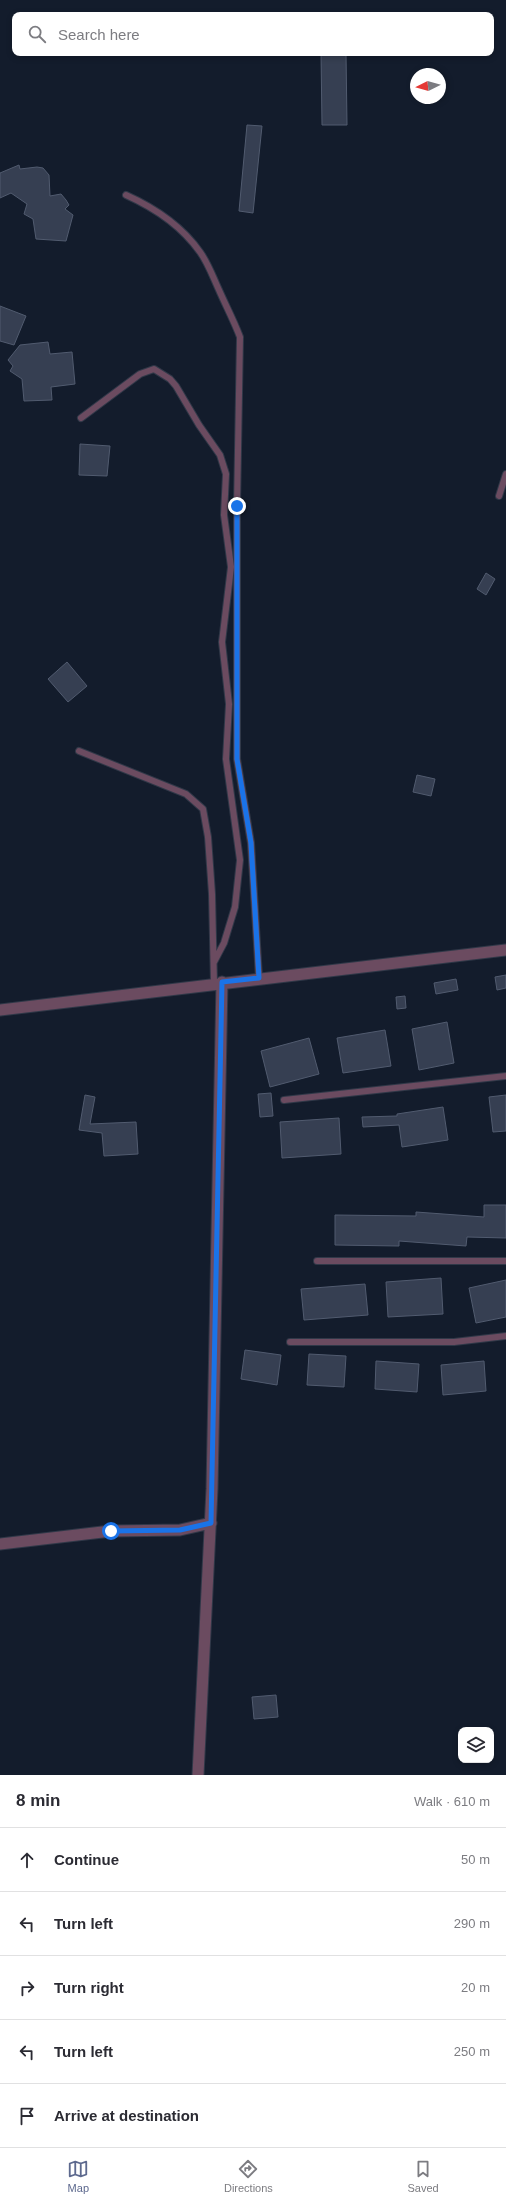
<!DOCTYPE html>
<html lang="en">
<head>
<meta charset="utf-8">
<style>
	:root { --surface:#fff; --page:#f2f2f3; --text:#2b2b33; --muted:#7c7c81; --line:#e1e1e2; --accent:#5d698e }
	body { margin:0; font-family:Arial,sans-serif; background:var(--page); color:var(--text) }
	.controls { position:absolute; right:12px; bottom:12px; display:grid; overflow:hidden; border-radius:8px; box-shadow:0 2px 6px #0003 }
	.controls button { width:36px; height:36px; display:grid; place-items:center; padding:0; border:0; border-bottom:1px solid var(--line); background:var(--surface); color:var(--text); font:20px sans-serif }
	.compass { position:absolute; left:410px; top:68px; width:36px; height:36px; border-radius:50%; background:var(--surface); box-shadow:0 2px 6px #0003; rotate:265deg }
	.stop { position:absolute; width:12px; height:12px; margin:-9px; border:3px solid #1a73e8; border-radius:50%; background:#fff }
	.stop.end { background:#1a73e8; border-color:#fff; box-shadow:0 1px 4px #0008 }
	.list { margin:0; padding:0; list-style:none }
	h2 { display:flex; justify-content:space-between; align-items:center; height:52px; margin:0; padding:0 16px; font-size:17px }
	h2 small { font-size:13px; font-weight:400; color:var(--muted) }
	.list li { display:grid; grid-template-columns:26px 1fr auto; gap:12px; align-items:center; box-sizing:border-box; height:64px; padding:0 16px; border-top:1px solid var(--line) }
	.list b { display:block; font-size:15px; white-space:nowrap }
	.list em { font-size:13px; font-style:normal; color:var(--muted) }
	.icon { flex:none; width:22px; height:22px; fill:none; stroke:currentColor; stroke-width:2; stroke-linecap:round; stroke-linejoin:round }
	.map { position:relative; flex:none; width:506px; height:1775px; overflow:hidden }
	.search { position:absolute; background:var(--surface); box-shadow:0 2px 6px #0003; left:12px; right:12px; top:12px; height:44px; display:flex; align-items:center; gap:10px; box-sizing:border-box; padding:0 14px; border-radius:8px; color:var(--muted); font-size:15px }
	.sheet { height:372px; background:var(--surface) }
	nav { display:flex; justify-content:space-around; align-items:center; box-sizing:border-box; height:56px; border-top:1px solid var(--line); background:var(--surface); font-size:11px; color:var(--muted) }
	nav a { display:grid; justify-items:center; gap:2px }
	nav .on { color:var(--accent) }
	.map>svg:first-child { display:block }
	.building { fill:#363f52; stroke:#515b6f }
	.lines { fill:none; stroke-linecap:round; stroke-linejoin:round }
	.service-casing { stroke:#303848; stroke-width:8 }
	.minor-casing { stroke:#303848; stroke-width:13 }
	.service { stroke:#6b4b60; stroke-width:6 }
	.minor { stroke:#6b4b60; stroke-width:11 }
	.route { stroke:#1a73e8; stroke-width:5 }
</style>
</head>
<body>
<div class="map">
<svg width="506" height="1775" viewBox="0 0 506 1775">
	<rect width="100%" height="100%" fill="#131c2c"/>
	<path class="building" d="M321 53H346L347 125H322Z
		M247 125 262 126 253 213 239 211Z
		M19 165 20 169 37 167 43 168 49 175 50 196 61 194 66 200 69 205 65 209 73 215 66 241 36 239 33 219 24 214 27 204 11 193 0 198V173Z
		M0 306 26 316 14 345 0 341Z
		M48 342 50 354 72 352 75 384 51 387 52 400 24 401 22 379 10 371 13 366 8 360 20 345Z
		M80 444 110 446 107 476 79 475Z
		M486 573 495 579 486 595 477 589Z
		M67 662 87 686 68 702 48 679Z
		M417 775 435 779 431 796 413 792Z
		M506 975V988L497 990 495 977Z
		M456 979 458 990 436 994 434 983Z
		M405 996 406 1008 397 1009 396 997Z
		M447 1022 454 1063 419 1070 412 1029Z
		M385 1030 391 1066 343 1073 337 1038Z
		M309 1038 319 1074 270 1087 261 1051Z
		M271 1093 273 1116 260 1117 258 1094Z
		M85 1095 95 1097 90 1124 136 1122 138 1154 104 1156 102 1133 79 1130Z
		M506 1095V1131L493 1132 489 1097Z
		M443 1107 448 1140 402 1147 399 1125 363 1127 362 1117 397 1116V1114Z
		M339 1118 341 1154 282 1158 280 1122Z
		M484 1205H506V1238L467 1237 466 1246 399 1241V1246L335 1245V1215L416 1216V1212L484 1217Z
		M441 1278 443 1314 388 1317 386 1282Z
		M506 1280V1317L476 1323 469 1288Z
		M365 1284 368 1315 304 1320 301 1289Z
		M245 1350 281 1355 277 1385 241 1379Z
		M309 1354 346 1356 344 1387 307 1385Z
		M376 1361 419 1364 417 1392 375 1389Z
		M484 1361 486 1391 443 1395 441 1365Z
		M276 1695 278 1717 254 1719 252 1697Z"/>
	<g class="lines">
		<defs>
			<path id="service" d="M126 195C155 208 181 225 200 252 208 263 213 277 219 290 226 306 234 321 240 337L237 506V759L251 843 259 978
				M81 418 140 374 154 369 170 379 176 386 199 425 220 455 226 474 224 515 231 567 222 642 229 704 226 759 240 860 235 907 224 943 214 962
				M499 496 506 474
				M79 751 186 794 203 809 208 837 212 894 214 984
				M284 1100 506 1076
				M317 1261H506
				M290 1342H454L506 1336"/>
			<path id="minor" d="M0 1010 506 950
				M0 1544 111 1531 180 1530 211 1523
				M198 1775 212 1489 222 982"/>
		</defs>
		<use href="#service" class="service-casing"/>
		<use href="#minor" class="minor-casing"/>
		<use href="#service" class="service"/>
		<use href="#minor" class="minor"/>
	</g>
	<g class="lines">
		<path class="route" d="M111 1531 180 1530 211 1523 222 982 259 978 251 843 237 759V506"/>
	</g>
</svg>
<div class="controls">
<button><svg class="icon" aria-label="layers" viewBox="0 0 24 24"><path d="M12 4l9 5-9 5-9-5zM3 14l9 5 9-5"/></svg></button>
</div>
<svg class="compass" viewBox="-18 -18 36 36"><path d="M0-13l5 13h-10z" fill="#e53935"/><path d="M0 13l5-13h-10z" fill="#7c7c81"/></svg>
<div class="stop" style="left:111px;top:1531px"></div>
<div class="stop end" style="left:237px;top:506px"></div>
<div class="search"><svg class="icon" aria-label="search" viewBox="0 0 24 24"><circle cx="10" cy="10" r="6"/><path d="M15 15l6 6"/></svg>Search here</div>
</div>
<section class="sheet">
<h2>8 min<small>Walk · 610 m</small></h2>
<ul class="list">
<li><svg class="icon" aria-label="ahead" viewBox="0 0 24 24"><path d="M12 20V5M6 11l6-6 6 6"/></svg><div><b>Continue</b></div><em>50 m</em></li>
<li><svg class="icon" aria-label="left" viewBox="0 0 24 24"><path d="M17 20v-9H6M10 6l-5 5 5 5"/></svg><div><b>Turn left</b></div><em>290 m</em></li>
<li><svg class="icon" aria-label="right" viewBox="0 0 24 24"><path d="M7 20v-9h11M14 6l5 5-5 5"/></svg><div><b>Turn right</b></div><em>20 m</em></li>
<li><svg class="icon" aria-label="left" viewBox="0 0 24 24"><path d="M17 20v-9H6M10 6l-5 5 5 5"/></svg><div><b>Turn left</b></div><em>250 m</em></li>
<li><svg class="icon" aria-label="arrive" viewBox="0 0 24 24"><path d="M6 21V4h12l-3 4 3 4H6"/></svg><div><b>Arrive at destination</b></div></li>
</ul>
</section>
<nav>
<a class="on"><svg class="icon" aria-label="map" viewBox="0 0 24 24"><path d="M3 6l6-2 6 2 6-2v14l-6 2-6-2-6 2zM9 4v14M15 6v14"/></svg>Map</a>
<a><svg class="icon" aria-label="directions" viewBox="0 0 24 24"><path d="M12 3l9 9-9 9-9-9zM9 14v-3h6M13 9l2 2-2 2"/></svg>Directions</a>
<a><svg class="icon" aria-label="saved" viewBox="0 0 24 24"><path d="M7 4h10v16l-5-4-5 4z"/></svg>Saved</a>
</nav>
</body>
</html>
